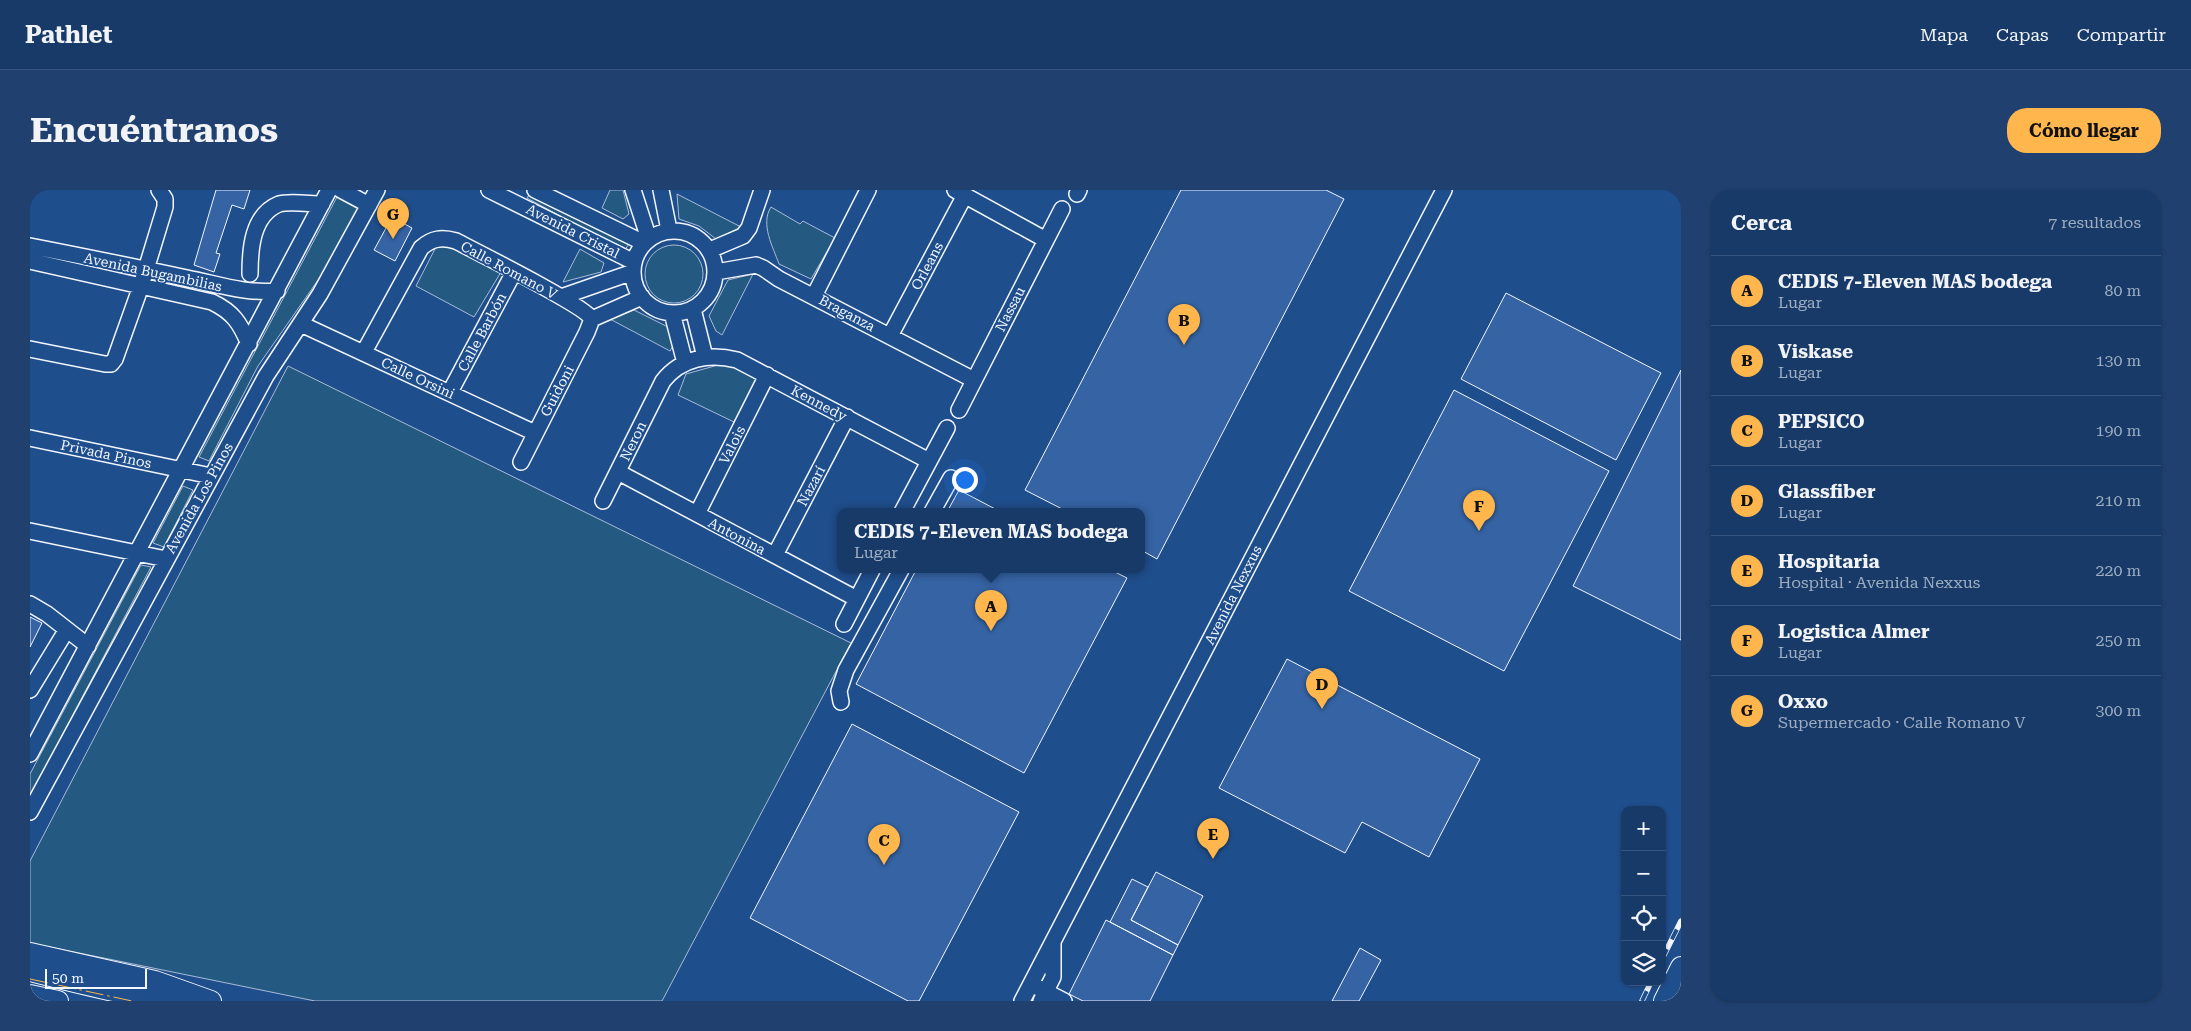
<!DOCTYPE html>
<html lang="es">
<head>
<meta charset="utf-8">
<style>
	:root { --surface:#173a69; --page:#20416f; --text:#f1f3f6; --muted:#9eadc0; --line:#36547d; --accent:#ffb74d }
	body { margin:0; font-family:"Roboto Serif",serif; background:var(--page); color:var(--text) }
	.controls { position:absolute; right:15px; bottom:15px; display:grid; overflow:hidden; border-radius:10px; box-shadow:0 1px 4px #0004 }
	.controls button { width:45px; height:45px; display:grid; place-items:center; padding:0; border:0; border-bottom:1px solid var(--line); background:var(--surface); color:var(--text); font:25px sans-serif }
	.scale { position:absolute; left:15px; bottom:12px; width:102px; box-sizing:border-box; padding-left:5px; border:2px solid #f2f6ff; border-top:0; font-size:14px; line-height:18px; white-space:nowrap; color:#f2f6ff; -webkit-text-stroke:4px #1f4e8c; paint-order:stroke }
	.you { position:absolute; left:934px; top:289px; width:18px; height:18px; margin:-12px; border:4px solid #fff; border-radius:50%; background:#1a73e8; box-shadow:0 0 0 8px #1a73e833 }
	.badge { display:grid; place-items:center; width:32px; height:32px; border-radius:50%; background:var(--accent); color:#111; font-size:16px; font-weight:700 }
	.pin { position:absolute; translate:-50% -41px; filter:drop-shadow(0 1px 2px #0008) }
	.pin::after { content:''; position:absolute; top:26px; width:18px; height:15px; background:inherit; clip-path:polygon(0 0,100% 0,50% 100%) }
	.popup { position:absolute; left:807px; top:318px; width:308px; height:65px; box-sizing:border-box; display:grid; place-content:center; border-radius:10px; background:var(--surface); filter:drop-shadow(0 1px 4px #0005); font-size:16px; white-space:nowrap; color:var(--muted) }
	.popup b { font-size:19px; color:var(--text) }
	.popup::after { content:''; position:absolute; left:50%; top:100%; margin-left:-10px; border:10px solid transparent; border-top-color:var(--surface) }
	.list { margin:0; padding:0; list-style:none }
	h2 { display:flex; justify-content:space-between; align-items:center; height:65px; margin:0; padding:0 20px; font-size:21px }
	h2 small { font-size:16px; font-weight:400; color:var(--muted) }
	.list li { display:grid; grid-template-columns:32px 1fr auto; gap:15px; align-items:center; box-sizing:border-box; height:70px; padding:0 20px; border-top:1px solid var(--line) }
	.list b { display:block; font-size:19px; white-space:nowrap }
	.list p { margin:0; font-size:16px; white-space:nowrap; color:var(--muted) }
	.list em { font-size:16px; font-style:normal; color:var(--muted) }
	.icon { flex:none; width:28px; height:28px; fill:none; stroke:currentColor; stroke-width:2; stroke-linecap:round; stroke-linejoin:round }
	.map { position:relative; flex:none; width:1651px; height:811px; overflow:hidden; border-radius:20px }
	header { display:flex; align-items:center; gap:30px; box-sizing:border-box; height:70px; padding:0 25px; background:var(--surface); border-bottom:1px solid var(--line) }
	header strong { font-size:24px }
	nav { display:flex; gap:28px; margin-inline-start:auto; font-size:18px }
	.intro { display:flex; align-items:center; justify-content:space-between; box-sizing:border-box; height:120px; padding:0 30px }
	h1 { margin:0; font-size:35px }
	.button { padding:12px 22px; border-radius:20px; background:var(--accent); color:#111; font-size:18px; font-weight:700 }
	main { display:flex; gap:30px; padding:0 30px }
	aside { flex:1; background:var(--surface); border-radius:20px; box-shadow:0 1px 4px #0004 }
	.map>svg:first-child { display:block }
	.green { fill:#245a82; stroke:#a8bbd7 }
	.building { fill:#3563a3; stroke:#f2f6ff }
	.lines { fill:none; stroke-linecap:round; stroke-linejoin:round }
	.minor-casing { stroke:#f2f6ff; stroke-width:18 }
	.major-casing { stroke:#f2f6ff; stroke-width:22 }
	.minor { stroke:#1f4e8c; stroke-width:15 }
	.major { stroke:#1f4e8c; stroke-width:20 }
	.rail-casing { stroke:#f2f6ff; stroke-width:5.5 }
	.rail { stroke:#1f4e8c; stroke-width:4; stroke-dasharray:11; stroke-linecap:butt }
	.power { stroke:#ffb74d; stroke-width:1; stroke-dasharray:18 4 2.5 4; stroke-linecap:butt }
	.labels { text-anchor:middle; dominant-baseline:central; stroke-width:4; stroke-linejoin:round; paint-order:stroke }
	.street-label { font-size:14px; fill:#f2f6ff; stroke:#1f4e8c }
</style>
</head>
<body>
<header>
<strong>Pathlet</strong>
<nav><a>Mapa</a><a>Capas</a><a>Compartir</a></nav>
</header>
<div class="intro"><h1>Encuéntranos</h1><a class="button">Cómo llegar</a></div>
<main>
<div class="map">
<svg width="1651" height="811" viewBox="0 0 1651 811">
	<rect width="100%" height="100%" fill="#1f4e8c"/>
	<path class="green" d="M580 0H593L599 24 593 29 572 18Z
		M501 2 599 54 594 61 497 8Z
		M647 4 711 37 686 49 669 36 649 29Z
		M307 7 328 18 295 80 228 176 179 271 169 267Z
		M741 17 770 34 773 31 805 48 781 89 749 74C743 57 730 34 741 17Z
		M409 51 471 82 444 127 386 96Z
		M615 84a29 29 0 1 1 58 0a29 29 0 1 1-58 0Z
		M550 59 574 73 571 82 533 92Z
		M723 84 692 145 686 141 679 126 698 90Z
		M604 120 638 137 644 154 640 161 580 129Z
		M699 172 727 188 704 232 648 205 656 184Z
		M258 176 821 453 632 811H285L0 753V671Z
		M153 296 163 300 134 357 123 353Z
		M111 375 121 377 0 606V584Z"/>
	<path class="building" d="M186 0H220L214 19 202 15 186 63 190 64 184 82 164 75Z
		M1151 0H1296L1314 9 1127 369 1111 360V322H1038L995 300Z
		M362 27 382 38 365 71 344 60Z
		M1476 103 1631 183 1586 270 1431 189Z
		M1651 180V450L1543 396Z
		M1424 200 1579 281 1474 481 1319 401Z
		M929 300 971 322H917Z
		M886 380H1081L1097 388 994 583 826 494Z
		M0 427 12 433 0 457Z
		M1257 469 1450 569 1399 667 1332 632 1315 663 1189 598Z
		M822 534 989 622 889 811H878L720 728Z
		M1126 682 1173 706 1148 755 1101 730Z
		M1102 689 1118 697 1101 730 1148 755 1143 765 1080 732Z
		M1076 730 1143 765 1120 811H1053L1039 804Z
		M1330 758 1351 770 1329 811H1302Z"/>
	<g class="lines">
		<defs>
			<path id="minor" d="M311 0 339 15
				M459 0 604 72
				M505 0 614 53
				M603 0 619 49
				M631 0 639 40
				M925 0 1016 50
				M1047 4 1049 0
				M603 82a41 41 0 1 1 82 0a41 41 0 1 1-82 0Z
				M0 56C52 66 105 77 157 88 188 94 215 104 247 101
				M680 60 713 46 719 38 732 0
				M0 71 182 112C203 122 210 133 219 154
				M686 82 726 75 733 78 749 89 944 190
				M220 84C220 59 222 25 249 14 258 11 281 14 292 14
				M784 106 838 0
				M531 107 603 82
				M663 119 675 167
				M642 123 655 173
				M562 129 612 107
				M271 134 505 243
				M860 146 935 5
				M0 159 75 174H81L85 169 111 96 135 17V9L129 0
				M334 162 391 58C402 48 412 47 426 51 447 62 555 116 562 129
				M420 202 484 82
				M929 220 1032 19
				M0 248 181 286
				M491 272 557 142 562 129
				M588 282 827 409
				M573 311 633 191C651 168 679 163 707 170L899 271
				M872 322 917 238
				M902 322 921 288
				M667 324 737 185
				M0 341 136 369
				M745 365 817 227
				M0 414 17 424 58 456
				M814 434 842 380
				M0 500 36 441
				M811 512 809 501 816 480 871 380
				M0 564 299 0
				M0 622 236 186 290 104 347 0
				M1007 797 1034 811
				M992 811 1414 0
				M1011 811 1023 787V753"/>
			<path id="major" d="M0 763 125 791 181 811
				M0 781C53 794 110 811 164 809
				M0 805 28 811
				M1634 811 1651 777"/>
		</defs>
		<use href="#minor" class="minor-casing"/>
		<use href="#major" class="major-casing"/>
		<use href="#minor" class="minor"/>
		<use href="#major" class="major"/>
		<defs>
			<path id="rail" d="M1632 769 1651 731
				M1612 811 1621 792"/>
		</defs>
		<use href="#rail" class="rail-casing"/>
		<use href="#rail" class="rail"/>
		<path class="power" d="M0 789 102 811"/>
	</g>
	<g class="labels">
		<g class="street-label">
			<text transform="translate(543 41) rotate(27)">Avenida Cristal</text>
			<text transform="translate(897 76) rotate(-62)">Orleans</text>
			<text transform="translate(479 80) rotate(28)">Calle Romano V</text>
			<text transform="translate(123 82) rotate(12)">Avenida Bugambilias</text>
			<text transform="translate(980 119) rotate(-63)">Nassau</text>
			<text transform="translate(817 123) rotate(28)">Braganza</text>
			<text transform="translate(452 142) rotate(-62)">Calle Barbón</text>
			<text transform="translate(388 188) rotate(25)">Calle Orsini</text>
			<text transform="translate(527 201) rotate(-62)">Guidoni</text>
			<text transform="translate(789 213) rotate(28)">Kennedy</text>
			<text transform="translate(603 251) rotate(-64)">Neron</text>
			<text transform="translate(702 255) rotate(-63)">Valois</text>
			<text transform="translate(76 264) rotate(12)">Privada Pinos</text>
			<text transform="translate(781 296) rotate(-62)">Nazarí</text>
			<text transform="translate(169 308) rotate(-61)">Avenida Los Pinos</text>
			<text transform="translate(707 346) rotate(28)">Antonina</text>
			<text transform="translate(1203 405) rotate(-63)">Avenida Nexxus</text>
		</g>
	</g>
</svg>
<div class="controls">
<button>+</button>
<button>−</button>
<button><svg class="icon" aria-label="locate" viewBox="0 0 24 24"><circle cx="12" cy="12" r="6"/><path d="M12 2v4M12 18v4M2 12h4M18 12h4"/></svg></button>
<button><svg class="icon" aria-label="layers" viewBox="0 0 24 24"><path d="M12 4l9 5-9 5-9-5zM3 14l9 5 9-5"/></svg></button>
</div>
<div class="scale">50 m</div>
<div class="you"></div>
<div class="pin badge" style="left:961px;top:441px">A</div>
<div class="popup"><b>CEDIS 7-Eleven MAS bodega</b>Lugar</div>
<div class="pin badge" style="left:1154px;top:155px">B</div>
<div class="pin badge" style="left:854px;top:675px">C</div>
<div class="pin badge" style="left:1292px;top:519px">D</div>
<div class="pin badge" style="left:1183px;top:669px">E</div>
<div class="pin badge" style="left:1449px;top:341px">F</div>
<div class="pin badge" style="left:363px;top:49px">G</div>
</div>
<aside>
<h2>Cerca<small>7 resultados</small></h2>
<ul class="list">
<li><span class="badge">A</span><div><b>CEDIS 7-Eleven MAS bodega</b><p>Lugar</p></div><em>80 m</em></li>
<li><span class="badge">B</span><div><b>Viskase</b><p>Lugar</p></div><em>130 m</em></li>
<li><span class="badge">C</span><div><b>PEPSICO</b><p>Lugar</p></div><em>190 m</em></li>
<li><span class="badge">D</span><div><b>Glassfiber</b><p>Lugar</p></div><em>210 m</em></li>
<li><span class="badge">E</span><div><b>Hospitaria</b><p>Hospital · Avenida Nexxus</p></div><em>220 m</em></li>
<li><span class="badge">F</span><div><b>Logistica Almer</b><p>Lugar</p></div><em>250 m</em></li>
<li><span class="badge">G</span><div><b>Oxxo</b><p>Supermercado · Calle Romano V</p></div><em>300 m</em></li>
</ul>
</aside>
</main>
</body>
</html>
